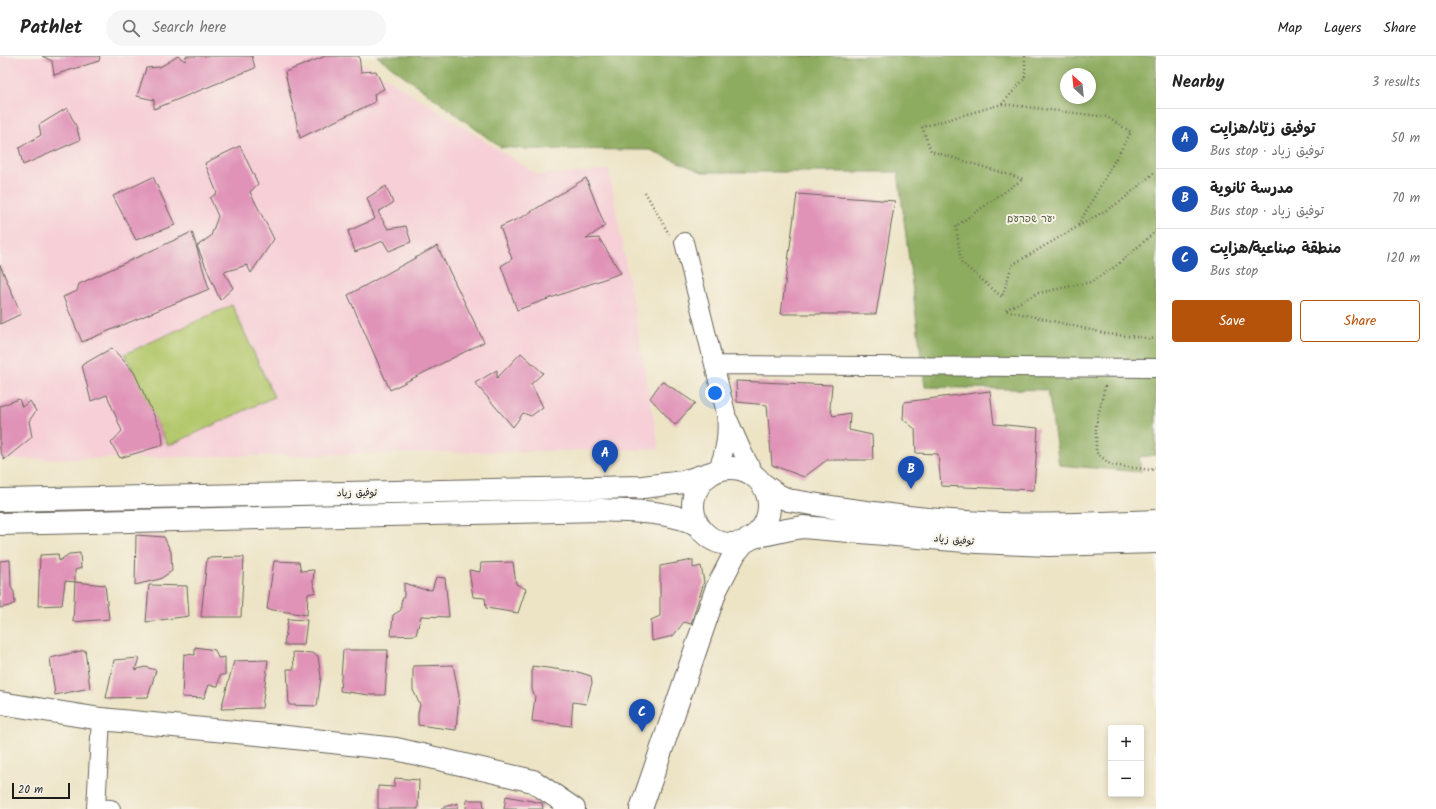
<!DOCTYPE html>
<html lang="en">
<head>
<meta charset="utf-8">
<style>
	:root { --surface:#fff; --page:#f6f6f6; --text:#222; --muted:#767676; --line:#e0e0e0; --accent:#b45309 }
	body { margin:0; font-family:Kalam,"Playpen Sans Arabic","Playpen Sans Hebrew",sans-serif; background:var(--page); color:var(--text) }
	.controls { position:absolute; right:12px; bottom:12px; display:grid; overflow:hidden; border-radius:4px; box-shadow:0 2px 6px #0003 }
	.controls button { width:36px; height:36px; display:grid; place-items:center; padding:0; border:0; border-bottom:1px solid var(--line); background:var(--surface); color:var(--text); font:20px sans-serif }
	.compass { position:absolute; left:1060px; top:12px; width:36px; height:36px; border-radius:50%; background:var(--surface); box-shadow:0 2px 6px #0003; rotate:333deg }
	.scale { position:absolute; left:12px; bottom:10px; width:58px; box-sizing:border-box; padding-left:4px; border:2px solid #1c1c1c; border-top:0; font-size:11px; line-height:14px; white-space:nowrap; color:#1c1c1c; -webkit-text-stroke:3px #f7f3e8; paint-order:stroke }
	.you { position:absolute; left:715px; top:337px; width:14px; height:14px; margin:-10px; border:3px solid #fff; border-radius:50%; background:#1a73e8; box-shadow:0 0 0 6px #1a73e833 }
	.badge { display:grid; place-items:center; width:26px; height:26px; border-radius:50%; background:var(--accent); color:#fff; font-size:13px; font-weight:700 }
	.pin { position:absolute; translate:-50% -33px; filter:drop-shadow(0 1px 2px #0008) }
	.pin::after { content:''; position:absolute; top:21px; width:14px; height:12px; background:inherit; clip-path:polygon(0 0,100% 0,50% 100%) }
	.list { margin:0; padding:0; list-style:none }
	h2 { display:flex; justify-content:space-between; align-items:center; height:52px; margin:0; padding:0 16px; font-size:17px }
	h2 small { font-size:13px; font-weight:400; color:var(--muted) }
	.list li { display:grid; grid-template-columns:26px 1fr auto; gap:12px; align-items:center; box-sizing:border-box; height:60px; padding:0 16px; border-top:1px solid var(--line) }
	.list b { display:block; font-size:15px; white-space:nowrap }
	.list p { margin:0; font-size:13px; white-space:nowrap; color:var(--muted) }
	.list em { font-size:13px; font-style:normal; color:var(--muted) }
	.actions { display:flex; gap:8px; padding:12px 16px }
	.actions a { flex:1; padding:9px 0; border:1px solid var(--accent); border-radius:4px; text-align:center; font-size:14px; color:var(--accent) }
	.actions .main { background:var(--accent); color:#fff }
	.icon { flex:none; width:22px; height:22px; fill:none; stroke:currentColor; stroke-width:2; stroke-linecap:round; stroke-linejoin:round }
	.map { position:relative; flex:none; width:1156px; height:753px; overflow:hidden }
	header { display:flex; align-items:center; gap:24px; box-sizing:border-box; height:56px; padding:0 20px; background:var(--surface); border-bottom:1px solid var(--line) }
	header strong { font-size:19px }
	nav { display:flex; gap:22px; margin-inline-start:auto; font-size:14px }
	.search { width:280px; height:36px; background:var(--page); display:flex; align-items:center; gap:10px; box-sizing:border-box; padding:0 14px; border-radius:22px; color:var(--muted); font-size:15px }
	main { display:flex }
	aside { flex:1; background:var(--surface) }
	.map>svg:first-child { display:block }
	.built { fill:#f6cfd7 }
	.green { fill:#b3c86c; stroke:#687244 }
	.forest { fill:#8eac60; stroke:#55643e; fill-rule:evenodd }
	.building { fill:#e093b7 }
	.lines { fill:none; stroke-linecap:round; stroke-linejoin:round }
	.street-casing { stroke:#656258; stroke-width:20 }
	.secondary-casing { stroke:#656258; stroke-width:24 }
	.path { stroke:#656258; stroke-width:2.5; stroke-dasharray:1 3; stroke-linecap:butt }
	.street { stroke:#fff; stroke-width:18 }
	.secondary { stroke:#fff; stroke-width:22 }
	.labels { text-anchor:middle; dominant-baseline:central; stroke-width:4; stroke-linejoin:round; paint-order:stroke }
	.park-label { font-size:10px; fill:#515838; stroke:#f7f3e8 }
	.street-label { font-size:10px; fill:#1c1c1c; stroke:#f7f3e8 }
</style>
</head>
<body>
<header>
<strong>Pathlet</strong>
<div class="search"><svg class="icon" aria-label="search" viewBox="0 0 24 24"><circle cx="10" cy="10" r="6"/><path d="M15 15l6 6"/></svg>Search here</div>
<nav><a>Map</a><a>Layers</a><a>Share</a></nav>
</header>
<main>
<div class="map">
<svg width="1156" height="753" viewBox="0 0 1156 753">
	<rect width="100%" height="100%" fill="#f7f3e8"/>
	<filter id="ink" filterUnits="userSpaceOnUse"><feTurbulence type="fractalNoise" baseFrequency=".025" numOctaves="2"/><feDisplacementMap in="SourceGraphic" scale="8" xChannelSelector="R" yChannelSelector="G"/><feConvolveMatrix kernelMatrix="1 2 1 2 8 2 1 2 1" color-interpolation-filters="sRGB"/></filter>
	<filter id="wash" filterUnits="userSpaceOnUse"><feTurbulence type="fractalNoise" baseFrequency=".012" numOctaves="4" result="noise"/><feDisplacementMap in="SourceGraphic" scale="16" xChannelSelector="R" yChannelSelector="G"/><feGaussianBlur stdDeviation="0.9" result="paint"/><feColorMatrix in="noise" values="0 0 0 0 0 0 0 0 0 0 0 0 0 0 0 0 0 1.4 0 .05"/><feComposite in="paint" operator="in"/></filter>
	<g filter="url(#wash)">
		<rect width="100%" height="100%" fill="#ede4c6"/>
		<path class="built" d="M0 0H348L376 15 538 119 609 114 659 393 0 404Z"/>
		<path class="green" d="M232 249 274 341 168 390 125 298Z"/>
		<path class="forest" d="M377 0H1156V399L1139 401 1141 416 1059 409 1048 334 925 331 898 116H702L650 94 526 93 500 91ZM1066 18H1090V42H1066Z"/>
		<g id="blocks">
			<path class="building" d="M42 0H100L99 5 54 19 52 5Z
				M178 0 185 5 186 0H252L255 12 154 53V44L137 40 146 12 160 11Z
				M326 0H359L361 16 376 15 384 33 374 38 375 46 300 82 285 16Z
				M67 52 77 72 80 84 23 109 19 92 41 79 39 69Z
				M240 90 258 128 250 136 274 183 251 217 247 209 224 216 233 232 220 244 197 190 211 180 218 160 210 142 217 137 205 107Z
				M153 121 175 169 136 184 113 140Z
				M586 122 605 170 586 183 599 182 621 217 517 254 501 210 512 203 500 171 524 160Z
				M386 130 393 147 378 156 388 173 406 170 411 186 389 195 383 185 355 196 348 175 375 163 367 142Z
				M797 138 895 145 876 258H781Z
				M192 176 209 233 82 286 63 241 77 235 79 228Z
				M437 190 484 286 390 334 348 239Z
				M0 209 21 258 0 268Z
				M112 292 134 316 162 377 163 389 120 402 111 387 122 375 107 339 91 345 82 309Z
				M521 297 543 317 531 328 543 351 531 360 523 357 513 371 475 327 497 314V322Z
				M662 325 695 347 675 369 650 342Z
				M736 325 832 329 830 352 833 360 850 357 849 374 872 379 873 404H827L804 421 772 409 767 349 737 346Z
				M990 335 994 368 1038 372 1034 434 941 430 938 398 916 397 915 373 903 363 904 346Z
				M19 343 22 351 30 345 36 355 29 365 32 381 4 404 0 394V350Z
				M136 479 164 481 171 496 172 515 160 523 135 529Z
				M80 497 81 512 75 514V526L65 525 62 549 38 550 40 499 58 498 59 505 69 498Z
				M244 501 241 561H201L207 502Z
				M10 504 11 531 14 536 15 547 9 550 0 552V505Z
				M693 504V512L701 510 704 526 691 568 684 566 673 580 652 585 651 564 660 560V510Z
				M274 505 299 506 301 515 314 514 313 526 316 536 308 538 307 559 267 553Z
				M513 506 516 528 526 533 518 557 486 552 485 542 473 541 469 514 480 516 481 507Z
				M436 521 445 522 449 561 421 560 416 579 391 580 393 559 401 554V546L404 540V527L422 533 432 534Z
				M75 526 105 529 109 563 73 566Z
				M149 529 187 530 189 560 146 566Z
				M288 563 307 564 304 589H284Z
				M195 591 215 594 218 602 225 601V619H220L218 630 209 629 204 642 182 641 184 598 195 599Z
				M85 594 90 632 55 639 50 602Z
				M343 594H388L385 639H369L340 635Z
				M293 596 312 597 318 600 321 621 317 650 289 649 287 613H294Z
				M139 602 135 614 145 611 156 614 148 641 106 642 114 604Z
				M268 604 262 652 221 653 234 605Z
				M453 609 459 640 456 674 418 669V657L420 649 413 634V610Z
				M532 610 578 616 591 620 592 627 586 648 573 646 571 670 532 665 535 640 532 634Z
				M395 722 419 724 418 753H378V730L394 731Z
				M506 740 542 747 543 753H504Z
				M467 744H483L484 753H466Z
				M458 747 457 753H441V752Z"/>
		</g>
	</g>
	<g filter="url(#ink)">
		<use href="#blocks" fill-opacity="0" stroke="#656258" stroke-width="1"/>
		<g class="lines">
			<defs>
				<path id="street" d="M684 186 726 357C728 379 726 394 717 415
					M714 309 1156 312
					M729 365 743 397 756 421
					M101 663 96 752 111 753"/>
				<path id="secondary" d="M693 450a38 38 0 1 1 76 0a38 38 0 1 1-76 0Z
					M764 429 776 438 788 444C858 456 930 465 1001 468 1053 470 1105 467 1156 465
					M0 444 643 431 683 426 711 417
					M0 468 601 454C633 456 669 454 698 469
					M754 481 786 474 803 471 977 486 1049 489 1156 486
					M0 647 101 663 277 680 396 693 533 725 574 753
					M641 753 716 534 735 497 744 486"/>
			</defs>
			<use href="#street" class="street-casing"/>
			<use href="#secondary" class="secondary-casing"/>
			<path class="path" d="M1025 0V22L1002 48 922 71 931 95 1023 123 956 170 961 206 1002 241 1012 209 1120 146 1156 115
				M1002 48 1107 61 1131 76 1077 171
				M645 136 669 178
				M1156 175 1116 210 1091 226 1038 237 1005 254 1108 278 1156 283
				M1105 330 1096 369V396L1111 409 1151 414 1156 411"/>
			<use href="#street" class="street"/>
			<use href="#secondary" class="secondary"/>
		</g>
	</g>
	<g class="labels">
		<g class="park-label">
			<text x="1031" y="163">יער שפרעם</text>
		</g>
		<g class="street-label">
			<text transform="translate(357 437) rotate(-1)">توفيق زياد</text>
			<text transform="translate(954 484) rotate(5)">توفيق زياد</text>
		</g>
	</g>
</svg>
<div class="controls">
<button>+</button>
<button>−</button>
</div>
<svg class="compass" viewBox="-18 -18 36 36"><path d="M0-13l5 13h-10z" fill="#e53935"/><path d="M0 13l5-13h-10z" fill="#767676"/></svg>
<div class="scale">20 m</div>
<div class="you"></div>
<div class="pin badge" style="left:605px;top:417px;background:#1a4fb4">A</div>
<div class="pin badge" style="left:911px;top:433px;background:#1a4fb4">B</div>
<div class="pin badge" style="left:642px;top:676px;background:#1a4fb4">C</div>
</div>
<aside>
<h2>Nearby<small>3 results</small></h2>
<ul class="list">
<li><span class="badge" style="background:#1a4fb4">A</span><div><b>توفيق زيّاد/هزايِت</b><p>Bus stop · توفيق زياد</p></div><em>50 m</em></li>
<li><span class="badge" style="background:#1a4fb4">B</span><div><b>مدرسة ثانوية</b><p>Bus stop · توفيق زياد</p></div><em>70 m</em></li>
<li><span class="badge" style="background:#1a4fb4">C</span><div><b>منطقة صناعية/هزايِت</b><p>Bus stop</p></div><em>120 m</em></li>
</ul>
<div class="actions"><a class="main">Save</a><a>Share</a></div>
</aside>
</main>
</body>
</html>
